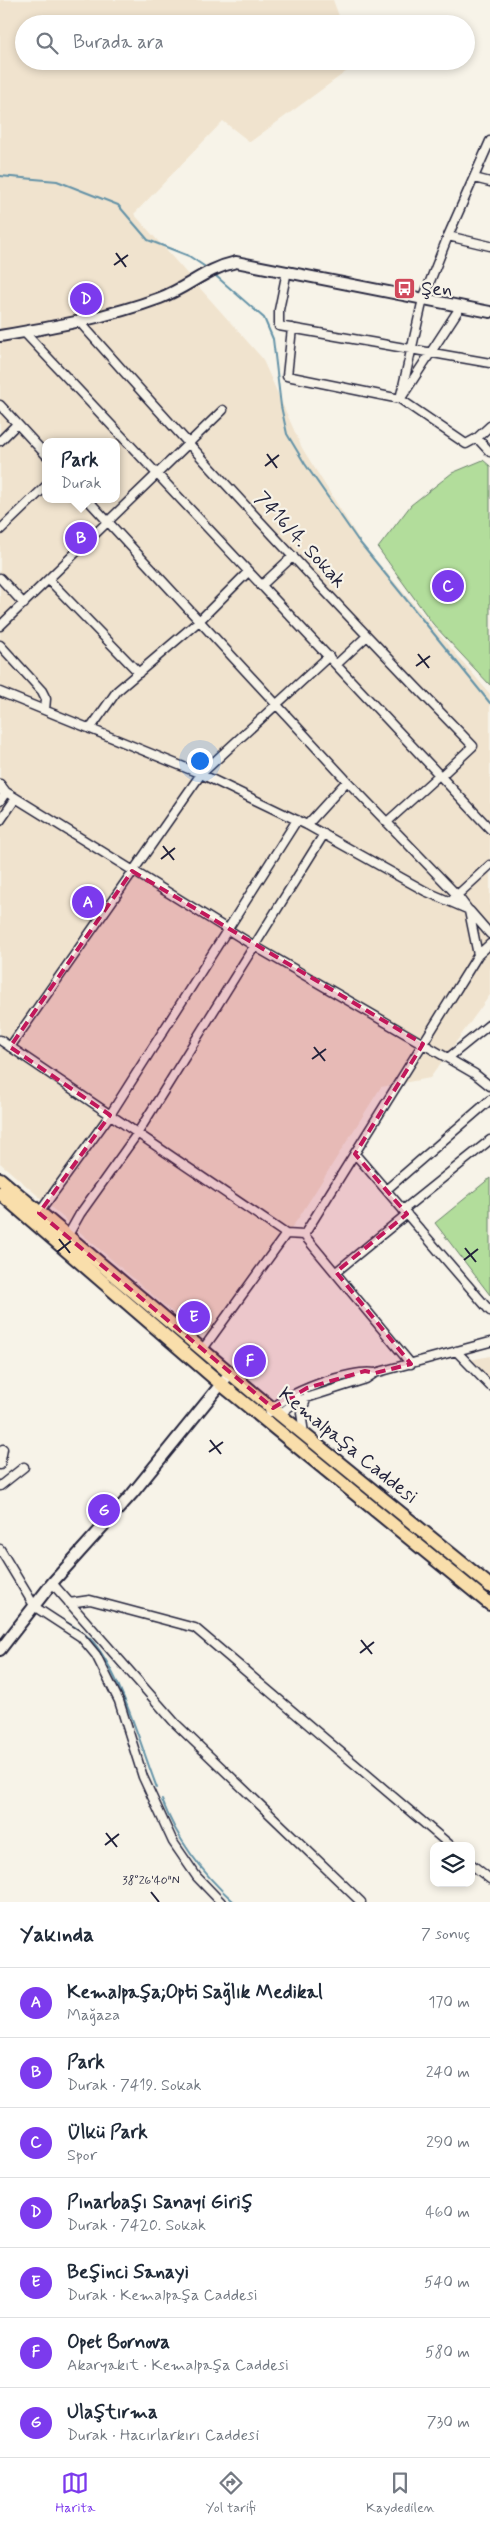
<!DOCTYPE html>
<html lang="tr">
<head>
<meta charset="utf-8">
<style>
	:root { --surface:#fff; --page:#f6f6f7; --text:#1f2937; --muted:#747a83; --line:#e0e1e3; --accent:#7c3aed }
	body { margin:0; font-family:Mynerve,sans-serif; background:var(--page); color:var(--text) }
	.controls { position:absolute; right:15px; bottom:15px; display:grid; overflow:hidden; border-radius:10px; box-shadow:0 2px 8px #0003 }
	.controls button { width:45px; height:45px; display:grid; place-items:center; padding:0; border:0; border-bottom:1px solid var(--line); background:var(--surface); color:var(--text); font:25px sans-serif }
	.you { position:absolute; left:199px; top:760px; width:18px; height:18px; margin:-12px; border:4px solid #fff; border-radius:50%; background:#1a73e8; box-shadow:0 0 0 8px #1a73e833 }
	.badge { display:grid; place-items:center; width:32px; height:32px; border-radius:50%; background:var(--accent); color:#fff; font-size:16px; font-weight:700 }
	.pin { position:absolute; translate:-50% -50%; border:2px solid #fff; box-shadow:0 1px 5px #0006 }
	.popup { position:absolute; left:42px; top:438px; width:78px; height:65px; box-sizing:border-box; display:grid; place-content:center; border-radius:10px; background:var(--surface); filter:drop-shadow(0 1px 4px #0005); font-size:16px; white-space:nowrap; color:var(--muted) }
	.popup b { font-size:19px; color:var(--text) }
	.popup::after { content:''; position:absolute; left:50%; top:100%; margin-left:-10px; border:10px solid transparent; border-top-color:var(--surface) }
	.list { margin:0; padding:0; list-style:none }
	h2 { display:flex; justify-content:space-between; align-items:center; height:65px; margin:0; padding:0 20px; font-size:21px }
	h2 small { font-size:16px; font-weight:400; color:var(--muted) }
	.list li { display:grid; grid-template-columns:32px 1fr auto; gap:15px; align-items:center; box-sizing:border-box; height:70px; padding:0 20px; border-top:1px solid var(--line) }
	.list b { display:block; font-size:19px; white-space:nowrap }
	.list p { margin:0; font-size:16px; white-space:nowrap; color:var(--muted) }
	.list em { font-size:16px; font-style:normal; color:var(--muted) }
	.icon { flex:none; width:28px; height:28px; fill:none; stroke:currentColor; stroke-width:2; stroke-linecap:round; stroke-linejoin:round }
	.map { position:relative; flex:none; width:490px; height:1902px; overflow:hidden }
	.search { position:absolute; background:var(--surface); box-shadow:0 2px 8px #0003; left:15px; right:15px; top:15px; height:55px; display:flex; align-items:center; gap:12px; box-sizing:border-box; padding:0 18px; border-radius:28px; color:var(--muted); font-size:19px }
	.sheet { height:555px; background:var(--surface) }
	nav { display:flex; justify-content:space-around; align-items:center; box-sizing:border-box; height:70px; border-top:1px solid var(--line); background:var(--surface); font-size:14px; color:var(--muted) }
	nav a { display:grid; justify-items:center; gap:2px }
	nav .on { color:var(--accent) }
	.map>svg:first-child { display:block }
	.built { fill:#f0e3ce; fill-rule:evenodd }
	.green { fill:#b2dd9b; stroke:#6a806b }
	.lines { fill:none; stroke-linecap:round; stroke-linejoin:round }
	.stream { stroke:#6392a7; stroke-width:2 }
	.minor-casing { stroke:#22223b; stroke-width:11 }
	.tertiary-casing { stroke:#22223b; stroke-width:14 }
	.primary-casing { stroke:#22223b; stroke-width:16 }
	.minor { stroke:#f7f3e8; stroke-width:8 }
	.tertiary { stroke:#f7f3e8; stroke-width:10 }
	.primary { stroke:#f9deab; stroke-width:12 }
	.marked { fill:#c2185b; fill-opacity:0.2; stroke:#c2185b; stroke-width:4; stroke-dasharray:10 6; stroke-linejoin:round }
	.ticks { fill:none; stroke:#22223b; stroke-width:2 }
	.labels { text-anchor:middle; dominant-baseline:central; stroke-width:4.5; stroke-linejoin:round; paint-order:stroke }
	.poi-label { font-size:20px; fill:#22223b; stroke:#f7f3e8; text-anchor:start }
	.street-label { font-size:20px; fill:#22223b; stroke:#f7f3e8 }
	.ticks-label { font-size:12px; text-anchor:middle; fill:#22223b; stroke:#f7f3e8; stroke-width:4.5; stroke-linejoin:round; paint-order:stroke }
</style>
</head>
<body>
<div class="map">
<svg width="490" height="1902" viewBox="0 0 490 1902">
	<rect width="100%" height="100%" fill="#f7f3e8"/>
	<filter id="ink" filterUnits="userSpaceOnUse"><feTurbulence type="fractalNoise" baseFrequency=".02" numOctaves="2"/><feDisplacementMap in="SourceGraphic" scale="10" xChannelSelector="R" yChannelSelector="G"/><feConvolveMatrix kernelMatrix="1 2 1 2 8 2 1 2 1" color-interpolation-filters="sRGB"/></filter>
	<g filter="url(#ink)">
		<path class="built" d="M0 0H333L342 24H24V61H357L358 63 250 142 223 121 134 214 262 358 302 448 362 544 490 694V995L430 1078 381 1087 298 1219 207 1334 194 1331 0 1163ZM46 442H116V499H46Z
			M490 1356V1379L470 1360Z"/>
		<path class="green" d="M483 460 490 466V685L433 624 378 548 411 505 452 473Z
			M490 1178V1295L435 1223Z"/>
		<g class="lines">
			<path class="stream" d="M0 176 57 181 118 205 148 240 189 256 204 266
				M216 276 264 318 273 339 281 406 287 434 305 464 357 539 490 703
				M52 1614C66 1622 82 1630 93 1642 121 1675 141 1747 157 1788
				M162 1800C177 1840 202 1873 234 1902"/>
			<defs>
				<path id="minor" d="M474 178 490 182
					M448 236 490 246
					M287 271 279 310V326L490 363
					M78 320C206 465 338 607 473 746L441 776
					M292 328 287 376 400 399 466 444 477 438 490 426
					M24 332 490 829
					M403 395 461 306
					M400 399 423 299 448 236 490 141
					M0 405 46 455
					M477 438 490 452
					M0 441 17 424
					M0 530 46 486
					M0 578 24 604
					M49 580 139 673
					M261 586 293 556
					M0 626 223 410
					M0 645 42 691 46 699 45 710
					M337 664 367 636
					M0 692 201 774 307 825 425 891 467 909
					M90 729 117 691 199 621 248 572
					M0 784 6 792
					M0 790 6 792 256 947 475 1074 490 1086
					M0 801 6 792
					M0 821 16 798
					M387 822 439 775
					M307 825 347 781
					M454 898 490 865
					M470 911 490 934
					M478 955 490 944
					M0 1040 286 1234 304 1235 478 955 469 911 457 895 347 781 87 499
					M10 1047 201 774 329 656
					M448 1058 490 1024
					M355 1154 490 1311
					M386 1190 490 1100
					M403 1210 490 1140
					M39 1213 110 1115 297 820
					M304 1235 411 1364
					M67 1237 80 1214 137 1134 324 834
					M336 1272 407 1214
					M203 1349 286 1234
					M456 1351 490 1386
					M270 1412C285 1392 351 1369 375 1373
					M280 1414 297 1401 366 1379 375 1373 490 1342
					M304 1433 301 1413 307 1397
					M0 1465 3 1449
					M0 1486 24 1467
					M0 1549 35 1607 81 1637 96 1655 119 1701 143 1777 173 1842 197 1877 221 1902
					M52 1583 175 1723 361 1902
					M69 1603 90 1600 195 1628 451 1846
					M471 1864 490 1879"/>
				<path id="tertiary" d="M0 336C54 327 109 317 160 298 189 287 205 269 236 262L490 312
					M0 1650 52 1583 132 1494 230 1373"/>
				<path id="primary" d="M0 1179 257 1396 490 1586
					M0 1193 221 1384 490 1604"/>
			</defs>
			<use href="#minor" class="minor-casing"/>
			<use href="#tertiary" class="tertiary-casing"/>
			<use href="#primary" class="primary-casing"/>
			<use href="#minor" class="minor"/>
			<use href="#tertiary" class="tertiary"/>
			<use href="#primary" class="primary"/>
		</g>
	</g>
	<path class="marked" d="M132 871 423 1044 355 1154 407 1214 336 1272 411 1364 375 1373 365 1371 307 1388 273 1408 39 1213 110 1115 10 1047Z"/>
	<path class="ticks" d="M116 253 126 267M114 265 128 255M267 454 277 468M265 466 279 455M418 654 429 668M416 666 430 656M163 846 174 860M161 859 175 848M314 1047 325 1061M312 1059 326 1049M59 1239 70 1253M465 1248 476 1262M57 1252 71 1241M464 1260 478 1249M210 1440 221 1454M209 1452 223 1442M361 1640 372 1654M360 1653 374 1642M106 1833 117 1847M105 1845 119 1834M151 1892 159 1902"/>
	<defs>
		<symbol id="bus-square" viewBox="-11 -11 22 22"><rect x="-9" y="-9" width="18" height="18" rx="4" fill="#d1495b" stroke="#f7f3e8"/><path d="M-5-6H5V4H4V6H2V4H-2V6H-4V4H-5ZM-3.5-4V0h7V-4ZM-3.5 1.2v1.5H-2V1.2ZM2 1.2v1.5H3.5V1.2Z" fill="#fff"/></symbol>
	</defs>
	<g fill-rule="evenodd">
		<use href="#bus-square" x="392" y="276" width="25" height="25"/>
	</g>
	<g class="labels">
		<g class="poi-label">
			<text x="421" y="289">Şen</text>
		</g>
		<g class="street-label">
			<text transform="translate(300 540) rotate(47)">7416/4. Sokak</text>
			<text transform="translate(348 1446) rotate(39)">Kemalpaşa Caddesi</text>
		</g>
	</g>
	<g class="ticks-label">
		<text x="151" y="1884">38°26'40"N</text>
	</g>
</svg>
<div class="controls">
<button><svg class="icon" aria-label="layers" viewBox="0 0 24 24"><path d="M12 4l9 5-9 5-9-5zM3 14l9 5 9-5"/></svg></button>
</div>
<div class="you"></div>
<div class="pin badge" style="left:88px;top:902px">A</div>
<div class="pin badge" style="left:81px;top:538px">B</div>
<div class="popup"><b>Park</b>Durak</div>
<div class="pin badge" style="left:448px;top:586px">C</div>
<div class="pin badge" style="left:86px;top:299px">D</div>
<div class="pin badge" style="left:194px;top:1317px">E</div>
<div class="pin badge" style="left:250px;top:1361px">F</div>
<div class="pin badge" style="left:104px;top:1510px">G</div>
<div class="search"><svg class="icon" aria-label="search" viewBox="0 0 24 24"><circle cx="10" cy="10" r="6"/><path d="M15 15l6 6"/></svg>Burada ara</div>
</div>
<section class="sheet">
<h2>Yakında<small>7 sonuç</small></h2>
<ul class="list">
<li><span class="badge">A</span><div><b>Kemalpaşa;Opti Sağlık Medikal</b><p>Mağaza</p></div><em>170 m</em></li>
<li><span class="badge">B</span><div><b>Park</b><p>Durak · 7419. Sokak</p></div><em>240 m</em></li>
<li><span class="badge">C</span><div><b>Ülkü Park</b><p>Spor</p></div><em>290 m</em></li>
<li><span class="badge">D</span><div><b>Pınarbaşı Sanayi Giriş</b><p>Durak · 7420. Sokak</p></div><em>460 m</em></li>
<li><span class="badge">E</span><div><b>Beşinci Sanayi</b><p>Durak · Kemalpaşa Caddesi</p></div><em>540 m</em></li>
<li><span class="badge">F</span><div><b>Opet Bornova</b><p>Akaryakıt · Kemalpaşa Caddesi</p></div><em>580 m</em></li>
<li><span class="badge">G</span><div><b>Ulaştırma</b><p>Durak · Hacırlarkırı Caddesi</p></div><em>730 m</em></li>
</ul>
</section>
<nav>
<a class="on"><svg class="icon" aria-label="map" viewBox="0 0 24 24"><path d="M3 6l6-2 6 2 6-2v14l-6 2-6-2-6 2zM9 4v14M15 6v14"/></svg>Harita</a>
<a><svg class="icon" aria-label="directions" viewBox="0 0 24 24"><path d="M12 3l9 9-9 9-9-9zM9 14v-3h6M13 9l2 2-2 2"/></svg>Yol tarifi</a>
<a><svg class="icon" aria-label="saved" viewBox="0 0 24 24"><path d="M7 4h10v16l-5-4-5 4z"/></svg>Kaydedilen</a>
</nav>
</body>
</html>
